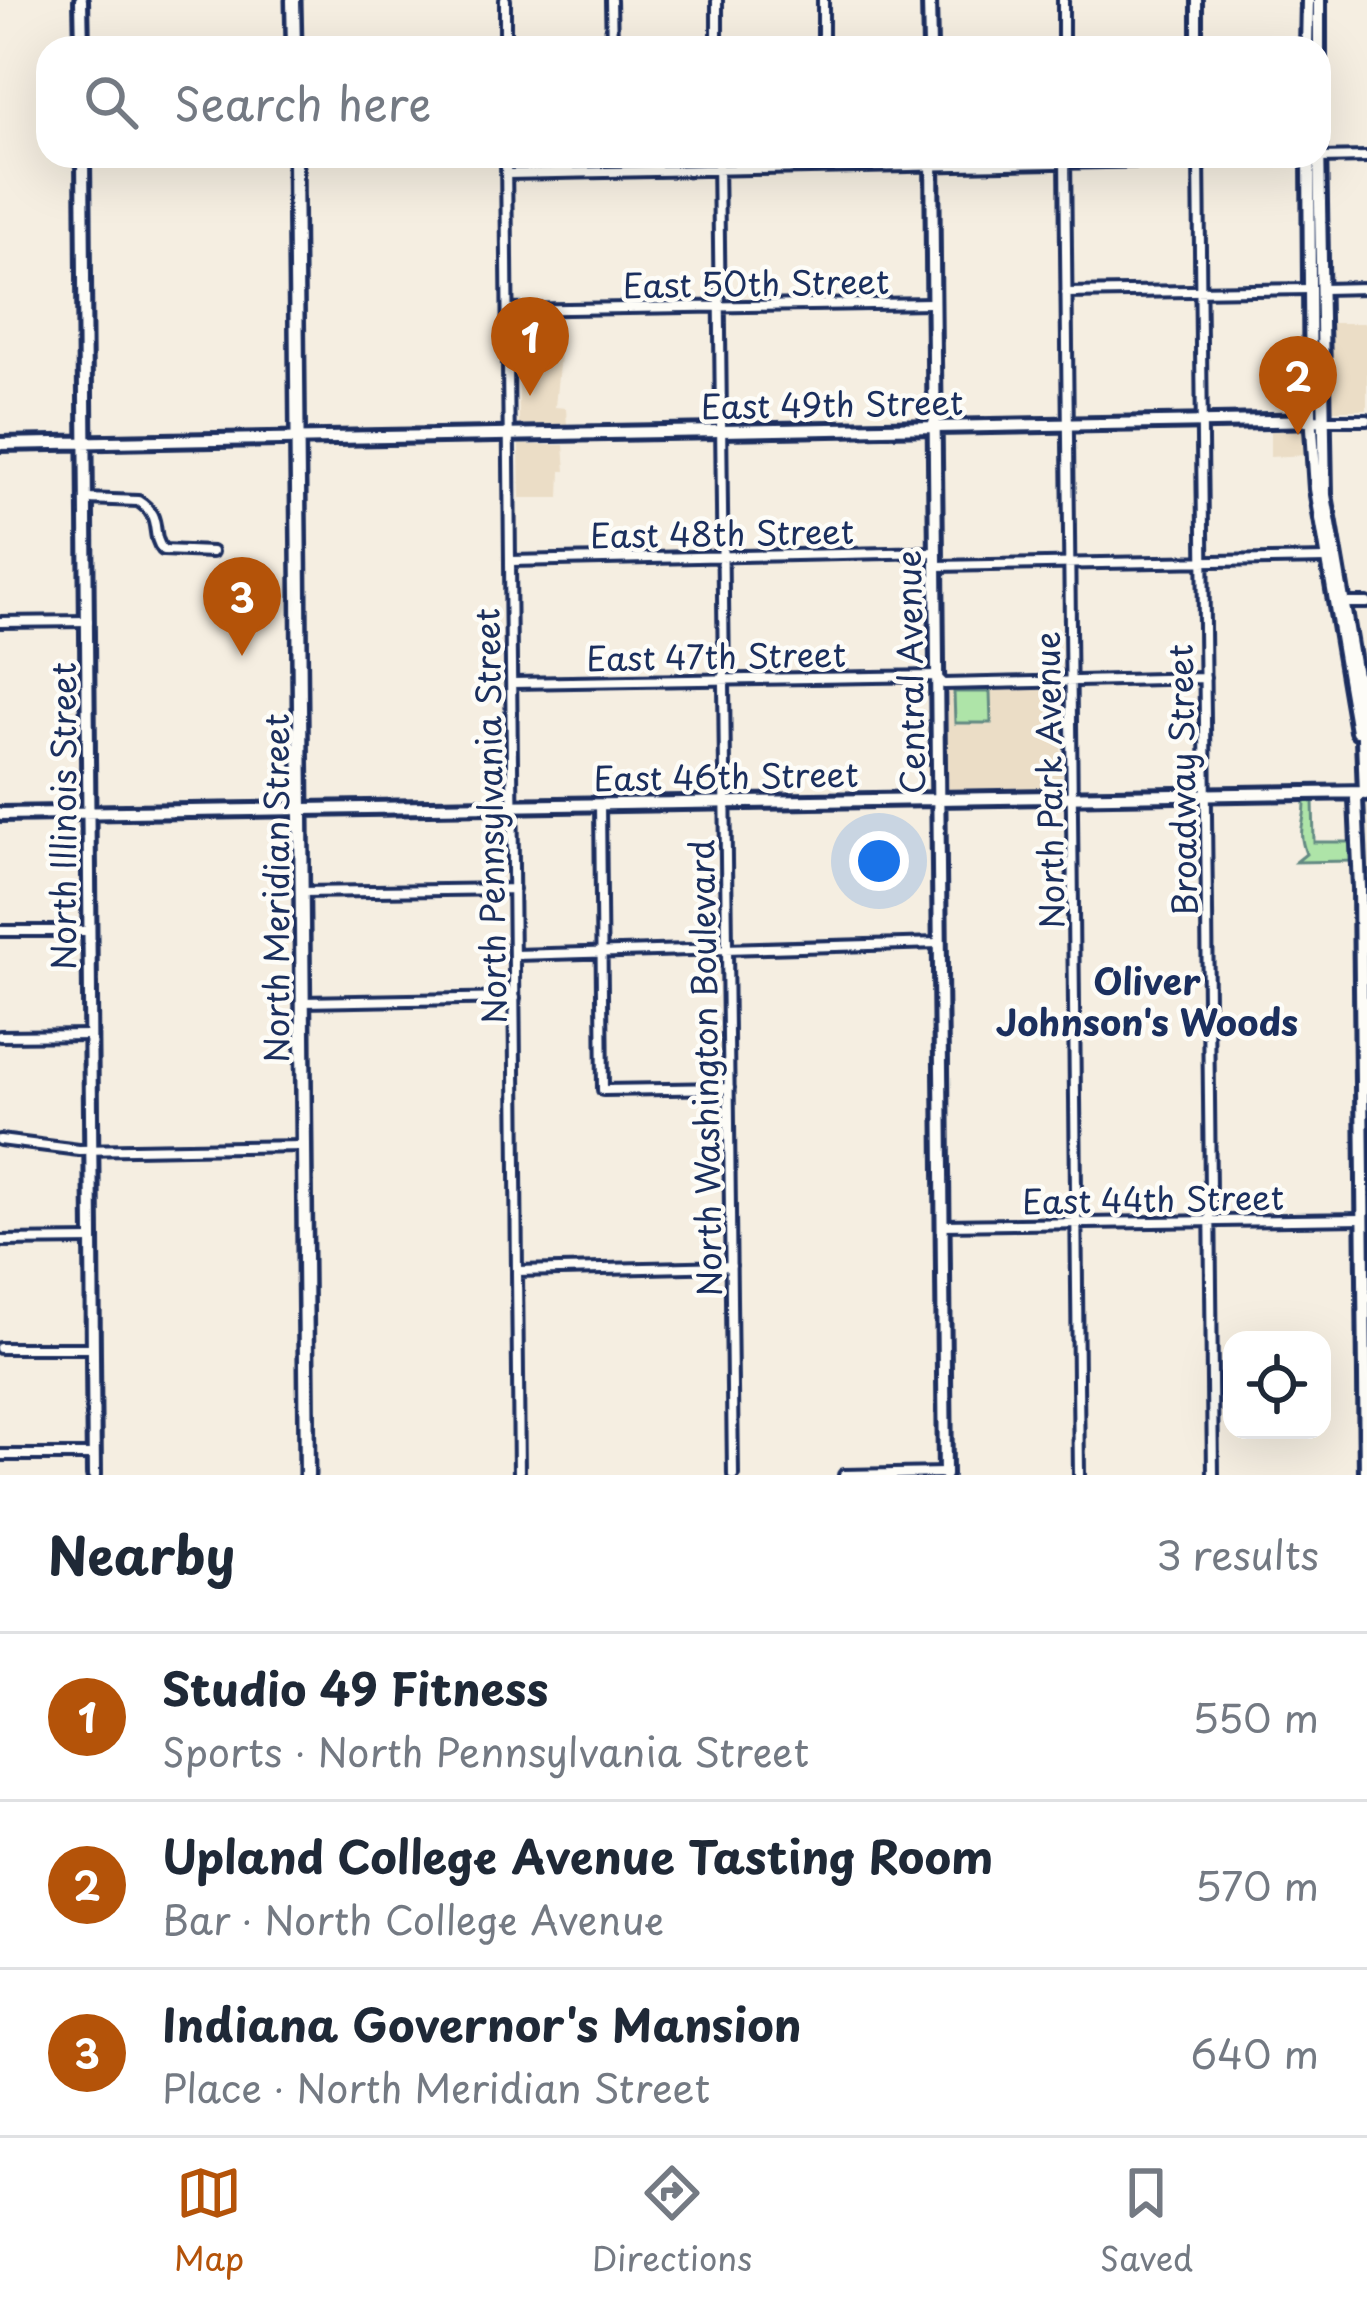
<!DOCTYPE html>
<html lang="en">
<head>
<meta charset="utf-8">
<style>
	:root { --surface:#fff; --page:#f2f2f3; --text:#1f2937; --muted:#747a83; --line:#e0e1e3; --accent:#b45309 }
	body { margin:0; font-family:"Playpen Sans",sans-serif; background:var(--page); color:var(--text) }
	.controls { position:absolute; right:36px; bottom:36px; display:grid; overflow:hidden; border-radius:24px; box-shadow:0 12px 48px #0002 }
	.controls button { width:108px; height:108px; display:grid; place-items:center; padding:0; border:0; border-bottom:3px solid var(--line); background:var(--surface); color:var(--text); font:60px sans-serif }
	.you { position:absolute; left:879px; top:861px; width:42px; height:42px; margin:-30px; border:9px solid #fff; border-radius:50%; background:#1a73e8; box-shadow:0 0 0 18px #1a73e833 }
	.badge { display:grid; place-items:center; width:78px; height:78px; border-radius:50%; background:var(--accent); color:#fff; font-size:39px; font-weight:700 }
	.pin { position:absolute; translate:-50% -99px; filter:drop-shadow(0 3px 6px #0008) }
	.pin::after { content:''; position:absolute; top:63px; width:42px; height:36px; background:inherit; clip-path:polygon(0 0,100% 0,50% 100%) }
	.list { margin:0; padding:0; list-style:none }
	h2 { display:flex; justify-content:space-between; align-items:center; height:156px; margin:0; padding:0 48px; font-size:51px }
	h2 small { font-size:39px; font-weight:400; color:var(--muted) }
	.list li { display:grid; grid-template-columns:78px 1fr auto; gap:36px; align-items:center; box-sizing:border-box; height:168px; padding:0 48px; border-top:3px solid var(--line) }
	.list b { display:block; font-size:45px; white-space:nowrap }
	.list p { margin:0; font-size:39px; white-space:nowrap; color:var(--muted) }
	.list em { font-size:39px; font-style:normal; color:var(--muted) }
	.icon { flex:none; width:66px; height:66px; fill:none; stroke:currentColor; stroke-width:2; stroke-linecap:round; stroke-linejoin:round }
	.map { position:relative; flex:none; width:1367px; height:1475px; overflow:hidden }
	.search { position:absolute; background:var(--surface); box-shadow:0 12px 48px #0002; left:36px; right:36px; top:36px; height:132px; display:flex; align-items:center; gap:30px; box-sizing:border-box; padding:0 42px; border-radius:36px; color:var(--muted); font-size:45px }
	.sheet { height:660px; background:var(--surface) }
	nav { display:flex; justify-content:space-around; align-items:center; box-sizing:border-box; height:168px; border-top:3px solid var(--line); background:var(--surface); font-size:33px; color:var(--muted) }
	nav a { display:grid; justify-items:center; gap:6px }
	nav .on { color:var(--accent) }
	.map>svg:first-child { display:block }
	.built { fill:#ebddc6 }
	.green { fill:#aee4a8; stroke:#648a83; stroke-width:3 }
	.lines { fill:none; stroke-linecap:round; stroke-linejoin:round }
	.street-casing { stroke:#1b2f5e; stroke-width:16 }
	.secondary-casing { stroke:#1b2f5e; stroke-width:20 }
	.primary-casing { stroke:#1b2f5e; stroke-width:21 }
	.street { stroke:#fdfcf7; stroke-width:8 }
	.secondary { stroke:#fdfcf7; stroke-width:10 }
	.primary { stroke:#fdfcf7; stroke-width:12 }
	.labels { text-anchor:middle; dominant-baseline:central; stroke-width:9; stroke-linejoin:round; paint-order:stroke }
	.street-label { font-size:33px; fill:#1b2f5e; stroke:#fdfcf7 }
	.neighbourhood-label { font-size:36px; font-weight:bold; fill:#1b2f5e; stroke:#fdfcf7 }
</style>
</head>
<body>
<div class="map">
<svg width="1367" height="1475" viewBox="0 0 1367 1475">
	<rect width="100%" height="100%" fill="#f5eee1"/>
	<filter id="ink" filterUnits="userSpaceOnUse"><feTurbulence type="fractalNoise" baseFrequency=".00833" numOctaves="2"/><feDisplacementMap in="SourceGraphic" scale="24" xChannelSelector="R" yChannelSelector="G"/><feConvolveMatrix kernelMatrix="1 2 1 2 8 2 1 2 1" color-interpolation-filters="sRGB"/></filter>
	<g filter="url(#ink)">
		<path class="built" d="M1325 323H1367V410H1329Z
			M560 354 555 407 566 408 567 426 519 427 518 355Z
			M1304 428 1306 455 1270 457V429Z
			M519 445H564L566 471H561L560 498H520Z
			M1060 686 1062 789 947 790 946 687Z"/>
		<path class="green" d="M990 692 991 723H955L954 692Z
			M1305 800H1313L1314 842H1351L1352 861 1296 862 1306 854C1296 826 1306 826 1305 800Z"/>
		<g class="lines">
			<defs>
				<path id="street" d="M505 0V48
					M611 0 612 48
					M717 0V48
					M823 0V48
					M1063 0V48
					M1197 0V48
					M506 156 519 1475
					M718 156 733 1475
					M1065 156 1079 1475
					M1199 156 1213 1475
					M1319 158 1367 157
					M507 174 1309 158
					M1322 289 1367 288
					M1066 293 1310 289
					M508 310 932 303
					M1324 420H1367
					M87 499 138 501C164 517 149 533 163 550L212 552
					M511 561 935 552
					M937 566 1326 559
					M1344 603H1367
					M0 622 88 621
					M512 683 936 676 944 684 1205 678
					M600 804 603 1090 729 1088
					M302 892 514 889
					M0 931H89
					M515 955 939 943
					M303 1002 515 998
					M0 1036 91 1035
					M0 1140 79 1150 304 1146
					M943 1225 1363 1219
					M0 1241 93 1240
					M517 1271 731 1266
					M0 1348H93
					M0 1455H94
					M844 1475 945 1473"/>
				<path id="secondary" d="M81 0 82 48
					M929 0 930 48
					M1307 48 1308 0
					M1319 129V0
					M1319 144 1325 495 1362 710 1365 794
					M83 156 94 1475
					M932 156 945 1475
					M1309 156 1311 413 1316 489 1357 731
					M0 444 1322 420
					M1363 791 1356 799 1360 888 1366 1475
					M0 814 1367 792"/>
				<path id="primary" d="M293 0 294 48
					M295 156 307 1475"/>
			</defs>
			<use href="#street" class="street-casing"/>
			<use href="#secondary" class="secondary-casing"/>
			<use href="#primary" class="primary-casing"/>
			<use href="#street" class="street"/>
			<use href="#secondary" class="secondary"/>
			<use href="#primary" class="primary"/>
		</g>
	</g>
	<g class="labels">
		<g class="street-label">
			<text transform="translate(756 282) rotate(-1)">East 50th Street</text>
			<text transform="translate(832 403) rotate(-1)">East 49th Street</text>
			<text transform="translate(722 532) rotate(-1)">East 48th Street</text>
			<text transform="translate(716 655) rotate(-1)">East 47th Street</text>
			<text transform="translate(909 672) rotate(-91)">Central Avenue</text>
			<text transform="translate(726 775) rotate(-1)">East 46th Street</text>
			<text transform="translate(1048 780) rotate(-91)">North Park Avenue</text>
			<text transform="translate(1181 780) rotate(-91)">Broadway Street</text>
			<text transform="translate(62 816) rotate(-90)">North Illinois Street</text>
			<text transform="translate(489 816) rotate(-91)">North Pennsylvania Street</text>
			<text transform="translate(275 888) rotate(-90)">North Meridian Street</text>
			<text transform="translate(704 1068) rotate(-91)">North Washington Boulevard</text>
			<text transform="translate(1153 1198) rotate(-1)">East 44th Street</text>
		</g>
		<g class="neighbourhood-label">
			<text x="1147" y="980">Oliver<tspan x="1147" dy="41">Johnson's Woods</tspan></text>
		</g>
	</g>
</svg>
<div class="controls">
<button><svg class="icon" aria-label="locate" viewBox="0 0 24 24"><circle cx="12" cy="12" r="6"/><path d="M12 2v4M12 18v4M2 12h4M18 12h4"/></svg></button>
</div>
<div class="you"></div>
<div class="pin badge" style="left:530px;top:396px">1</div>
<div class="pin badge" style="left:1298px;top:435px">2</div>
<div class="pin badge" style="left:242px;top:656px">3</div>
<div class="search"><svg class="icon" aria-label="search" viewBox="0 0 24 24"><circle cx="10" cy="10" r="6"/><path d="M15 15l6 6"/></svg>Search here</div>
</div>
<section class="sheet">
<h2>Nearby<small>3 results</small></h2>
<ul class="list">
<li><span class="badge">1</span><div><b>Studio 49 Fitness</b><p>Sports · North Pennsylvania Street</p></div><em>550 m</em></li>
<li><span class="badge">2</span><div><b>Upland College Avenue Tasting Room</b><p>Bar · North College Avenue</p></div><em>570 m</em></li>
<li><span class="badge">3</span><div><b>Indiana Governor's Mansion</b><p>Place · North Meridian Street</p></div><em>640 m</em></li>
</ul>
</section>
<nav>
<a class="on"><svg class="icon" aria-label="map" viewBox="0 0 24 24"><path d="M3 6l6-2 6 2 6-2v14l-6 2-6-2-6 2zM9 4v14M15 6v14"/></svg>Map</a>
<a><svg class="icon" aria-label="directions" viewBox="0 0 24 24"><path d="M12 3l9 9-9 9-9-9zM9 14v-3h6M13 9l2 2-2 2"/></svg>Directions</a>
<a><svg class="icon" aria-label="saved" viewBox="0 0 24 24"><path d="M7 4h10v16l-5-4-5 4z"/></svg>Saved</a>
</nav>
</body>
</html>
